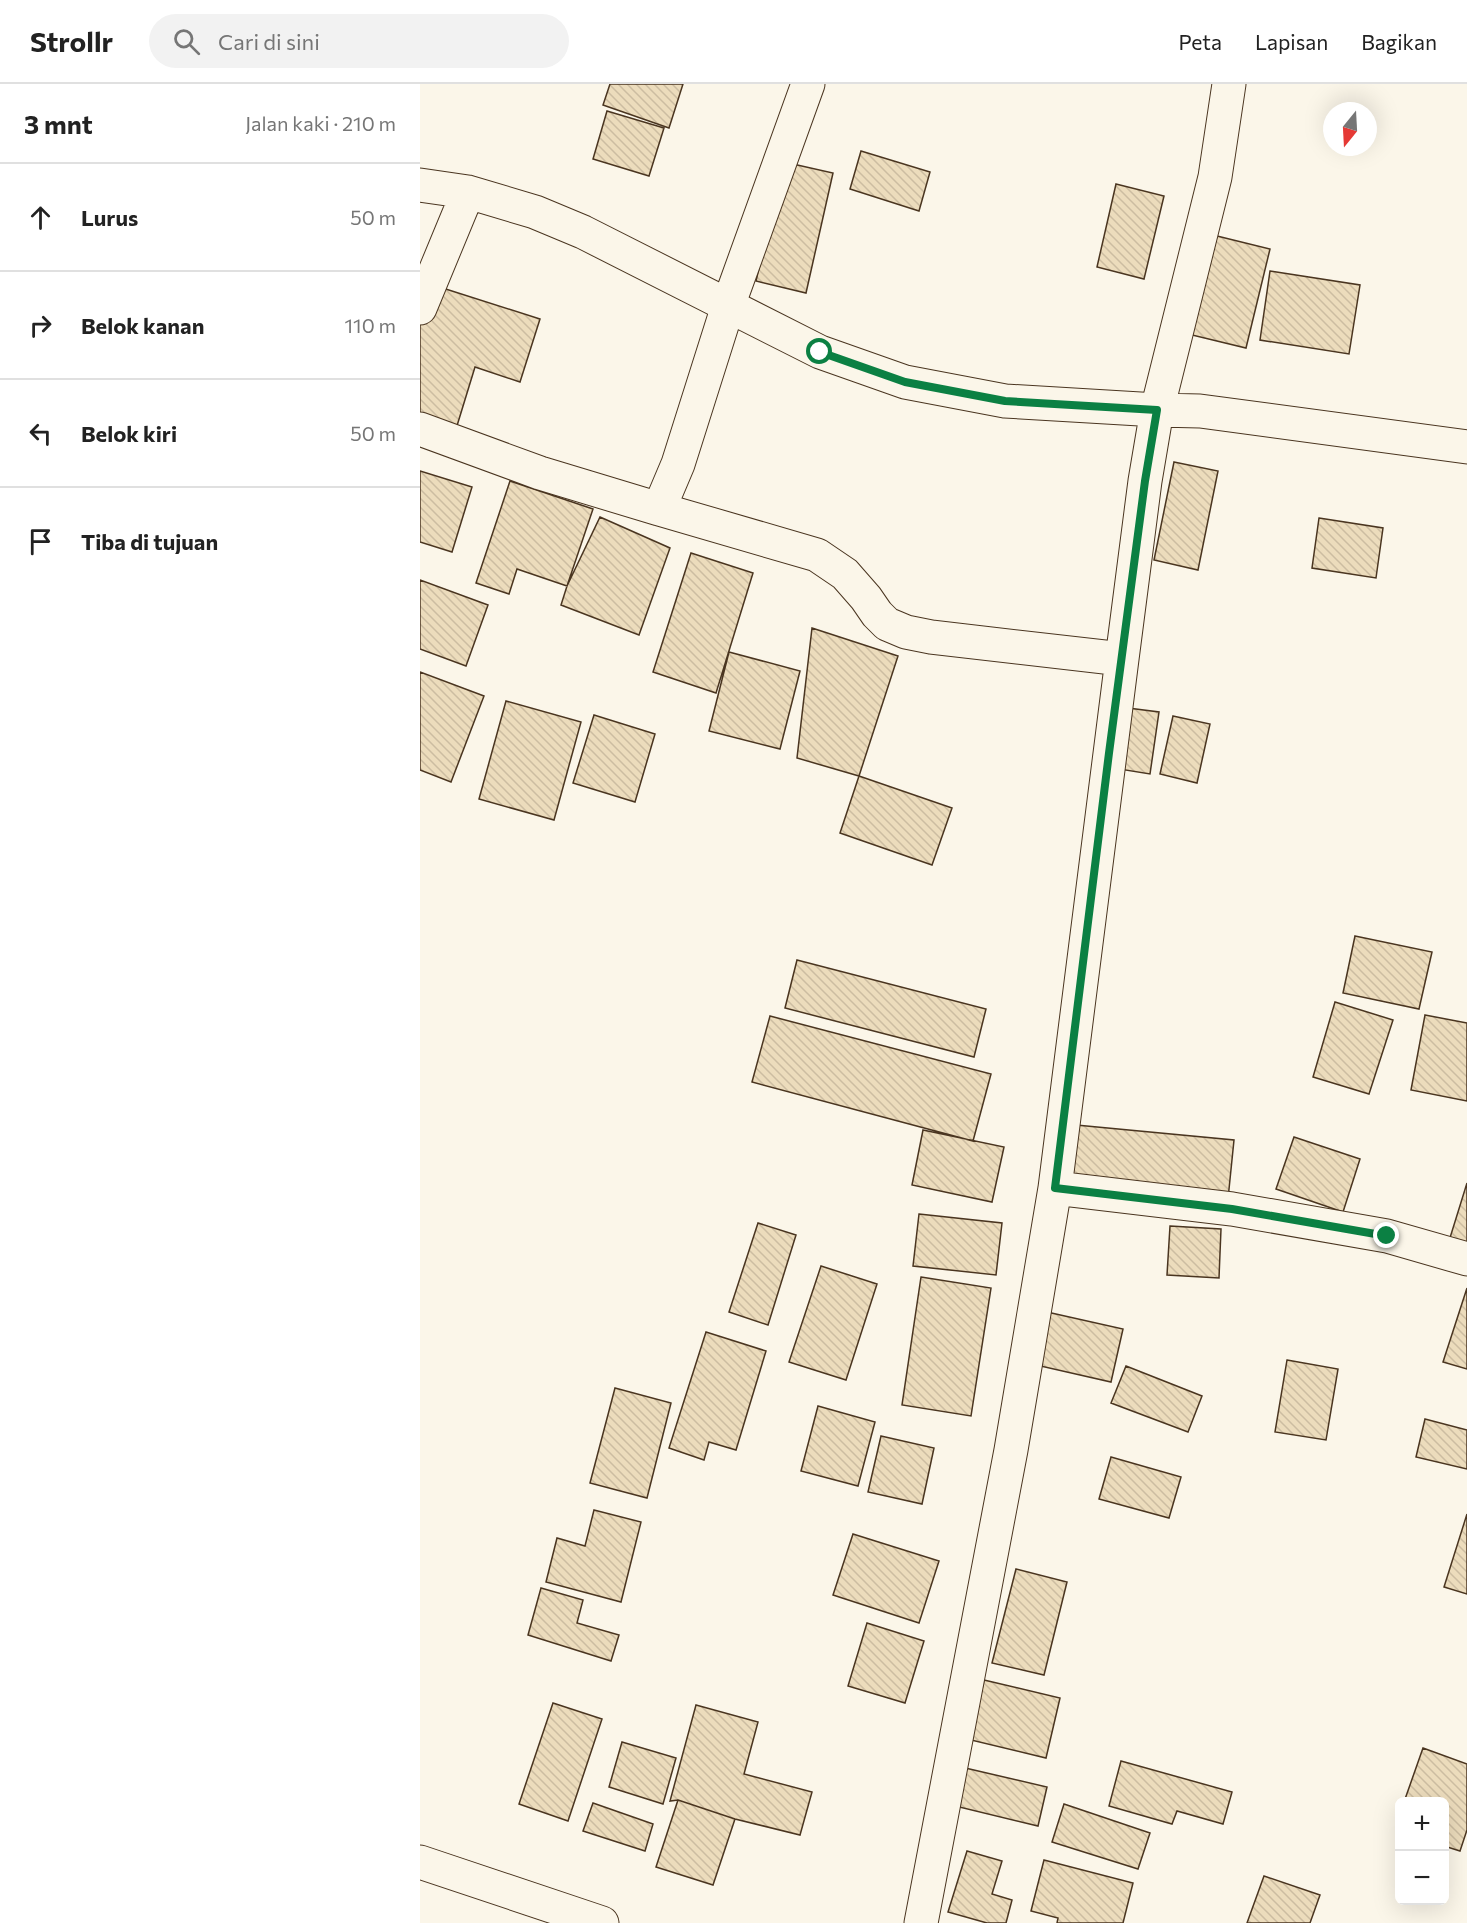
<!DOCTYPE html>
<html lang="id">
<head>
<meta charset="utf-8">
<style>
	:root { --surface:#fff; --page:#f2f2f2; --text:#222; --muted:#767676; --line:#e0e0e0 }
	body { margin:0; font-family:Commissioner,sans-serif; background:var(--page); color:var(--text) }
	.controls { position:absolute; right:18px; bottom:18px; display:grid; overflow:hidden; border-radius:9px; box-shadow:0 6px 24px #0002 }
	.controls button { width:54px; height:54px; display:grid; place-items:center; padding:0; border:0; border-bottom:2px solid var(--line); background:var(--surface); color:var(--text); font:30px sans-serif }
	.compass { position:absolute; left:903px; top:18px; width:54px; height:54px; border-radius:50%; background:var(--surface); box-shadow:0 6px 24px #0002; rotate:198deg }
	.stop { position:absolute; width:18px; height:18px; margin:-14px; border:4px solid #0b8043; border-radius:50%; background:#fff }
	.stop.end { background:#0b8043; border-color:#fff; box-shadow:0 2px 6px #0008 }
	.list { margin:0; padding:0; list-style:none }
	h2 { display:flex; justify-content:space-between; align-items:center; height:78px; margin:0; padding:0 24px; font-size:26px }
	h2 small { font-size:20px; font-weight:400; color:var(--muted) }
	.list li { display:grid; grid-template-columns:39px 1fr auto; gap:18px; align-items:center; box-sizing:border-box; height:108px; padding:0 24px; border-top:2px solid var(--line) }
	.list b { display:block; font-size:22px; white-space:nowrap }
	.list em { font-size:20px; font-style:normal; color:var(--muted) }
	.icon { flex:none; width:33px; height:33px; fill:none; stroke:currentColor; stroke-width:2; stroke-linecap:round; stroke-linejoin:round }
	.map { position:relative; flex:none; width:1047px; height:1839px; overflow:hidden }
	header { display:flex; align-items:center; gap:36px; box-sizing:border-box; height:84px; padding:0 30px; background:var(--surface); border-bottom:2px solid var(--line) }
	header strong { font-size:28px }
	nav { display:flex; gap:33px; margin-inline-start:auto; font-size:21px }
	.search { width:420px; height:54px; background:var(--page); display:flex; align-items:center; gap:15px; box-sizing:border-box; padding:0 21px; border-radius:33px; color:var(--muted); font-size:22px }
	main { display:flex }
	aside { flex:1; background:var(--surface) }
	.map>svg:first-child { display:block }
	.building { fill:url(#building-back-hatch); stroke:#4a3520; stroke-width:1.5 }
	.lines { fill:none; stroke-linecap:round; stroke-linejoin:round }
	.minor-casing { stroke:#4a3520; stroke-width:35 }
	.major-casing { stroke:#4a3520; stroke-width:35 }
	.minor { stroke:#fbf6e9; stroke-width:33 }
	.major { stroke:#fbf6e9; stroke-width:33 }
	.route { stroke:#0b8043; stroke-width:8 }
</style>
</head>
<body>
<header>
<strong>Strollr</strong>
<div class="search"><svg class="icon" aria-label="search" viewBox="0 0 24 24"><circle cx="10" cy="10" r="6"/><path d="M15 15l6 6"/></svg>Cari di sini</div>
<nav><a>Peta</a><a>Lapisan</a><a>Bagikan</a></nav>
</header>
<main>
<aside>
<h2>3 mnt<small>Jalan kaki · 210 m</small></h2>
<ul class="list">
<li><svg class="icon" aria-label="ahead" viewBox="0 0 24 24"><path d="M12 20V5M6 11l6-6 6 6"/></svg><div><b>Lurus</b></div><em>50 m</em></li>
<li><svg class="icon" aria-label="right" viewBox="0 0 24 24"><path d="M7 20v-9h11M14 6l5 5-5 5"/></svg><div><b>Belok kanan</b></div><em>110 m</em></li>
<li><svg class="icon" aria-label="left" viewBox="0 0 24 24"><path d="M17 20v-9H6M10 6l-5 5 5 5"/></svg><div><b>Belok kiri</b></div><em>50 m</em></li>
<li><svg class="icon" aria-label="arrive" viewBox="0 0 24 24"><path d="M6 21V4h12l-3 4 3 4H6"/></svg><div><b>Tiba di tujuan</b></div></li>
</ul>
</aside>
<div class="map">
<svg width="1047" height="1839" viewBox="0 0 1047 1839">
	<defs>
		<pattern id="building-back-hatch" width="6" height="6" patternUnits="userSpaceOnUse" patternTransform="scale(1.5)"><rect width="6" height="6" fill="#ecdcbc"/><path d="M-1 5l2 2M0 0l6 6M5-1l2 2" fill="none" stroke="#ccbda1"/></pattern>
	</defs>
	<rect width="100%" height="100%" fill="#fbf6e9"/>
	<path class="building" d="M190 0H263L249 44 183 21Z
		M187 27 244 44 229 92 173 75Z
		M441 67 510 88 499 127 430 105Z
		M364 78 413 89 386 209 336 197Z
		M696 100 744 112 724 195 677 183Z
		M797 152 850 165 826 264 772 251Z
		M850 187 940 201 929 270 840 256Z
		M10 200 120 235 100 298 55 283 36 345 0 334V233Z
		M754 378 798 387 778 486 734 476Z
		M0 387 52 403 32 468 0 458Z
		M90 397 173 425 147 502 97 485 89 510 56 499Z
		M180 433 250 464 219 551 141 521 147 502Z
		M899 434 963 444 956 494 892 484Z
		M271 469 333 489 296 609 233 588Z
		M0 496 68 521 46 582 0 565Z
		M392 544 478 572 439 692 377 674Z
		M309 568 380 587 360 665 289 647Z
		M0 588 64 612 31 698 0 686Z
		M86 617 161 638 134 736 59 715Z
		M708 624 739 628 730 690 699 685Z
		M174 631 235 650 215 718 153 699Z
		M753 632 790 640 777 699 740 690Z
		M439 692 532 724 512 781 420 749Z
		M935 852 1012 868 999 925 923 909Z
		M377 876 566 925 554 973 365 924Z
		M915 918 973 936 949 1010 893 993Z
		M1005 931 1047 939V1017L991 1006Z
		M350 932 571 990 553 1057 332 998Z
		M656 1041 814 1056 808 1115 651 1100Z
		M503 1046 584 1063 572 1118 492 1101Z
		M874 1053 940 1075 923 1128 856 1105Z
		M1047 1099V1163L1029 1157Z
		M499 1130 582 1139 576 1191 493 1182Z
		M338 1139 376 1151 348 1241 309 1228Z
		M750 1142 801 1145 799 1194 747 1191Z
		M401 1182 457 1200 426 1296 369 1278Z
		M501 1193 571 1204 551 1332 482 1321Z
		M1047 1204V1285L1023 1278Z
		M627 1228 703 1245 691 1298 616 1281Z
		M286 1248 346 1267 316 1366 289 1358 284 1376 249 1364Z
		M867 1276 918 1285 906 1356 855 1348Z
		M706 1282 782 1312 768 1348 691 1319Z
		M195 1304 251 1319 227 1414 170 1399Z
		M398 1322 455 1338 438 1402 381 1387Z
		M1005 1335 1047 1346V1385L996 1373Z
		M461 1352 514 1364 502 1420 448 1408Z
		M691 1373 761 1393 749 1434 679 1415Z
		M174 1426 221 1438 201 1518 126 1498 137 1454 165 1462Z
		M1047 1430V1510L1024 1503Z
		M433 1450 519 1477 499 1539 413 1511Z
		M596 1485 647 1498 624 1591 572 1579Z
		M121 1504 163 1516 157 1539 199 1551 191 1577 108 1551Z
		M447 1539 504 1557 485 1619 428 1602Z
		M564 1596 640 1614 626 1674 551 1656Z
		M133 1619 182 1635 148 1737 99 1720Z
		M276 1621 338 1638 324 1690 392 1708 380 1751 315 1735 258 1716 250 1717Z
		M202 1658 256 1674 243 1720 189 1703Z
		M1003 1664 1047 1680V1746L1040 1767 1024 1762V1718H984Z
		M701 1677 812 1708 803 1740 757 1727 752 1740 689 1722Z
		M541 1683 627 1703 618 1742 531 1721Z
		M258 1716 315 1735 293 1801 236 1783Z
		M173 1719 233 1740 225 1767 163 1747Z
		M644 1720 730 1749 718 1785 632 1758Z
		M547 1767 582 1777 572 1810 592 1816 586 1839H567L528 1828Z
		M624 1776 713 1799 703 1839H637L638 1834 611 1827Z
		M844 1792 900 1811 890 1839H827Z"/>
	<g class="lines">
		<defs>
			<path id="minor" d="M0 101 48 108 115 128 163 148 400 268 485 298 585 317 737 326 795 93 809 0
				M0 224 48 108
				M0 345 120 389 239 425 258 380 308 222 388 0
				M239 425 397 471 425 490 446 514 457 530 467 540 486 548 511 553 702 575
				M635 1104 812 1125 967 1152 1047 1175
				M501 1839 591 1366 635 1104 702 575 725 397 737 326 780 327 1047 363"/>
			<path id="major" d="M0 1778 182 1839"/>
		</defs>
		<use href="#minor" class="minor-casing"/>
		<use href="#major" class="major-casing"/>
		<use href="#minor" class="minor"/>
		<use href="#major" class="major"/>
	</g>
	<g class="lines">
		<path class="route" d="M400 268 485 298 585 317 737 326 725 397 689 669 635 1104 812 1125 967 1152"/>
	</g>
</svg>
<div class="controls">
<button>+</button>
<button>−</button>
</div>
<svg class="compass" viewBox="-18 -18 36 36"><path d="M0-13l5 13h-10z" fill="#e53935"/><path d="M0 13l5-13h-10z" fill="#767676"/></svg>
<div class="stop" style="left:400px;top:268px"></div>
<div class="stop end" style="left:967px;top:1152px"></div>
</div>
</main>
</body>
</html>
